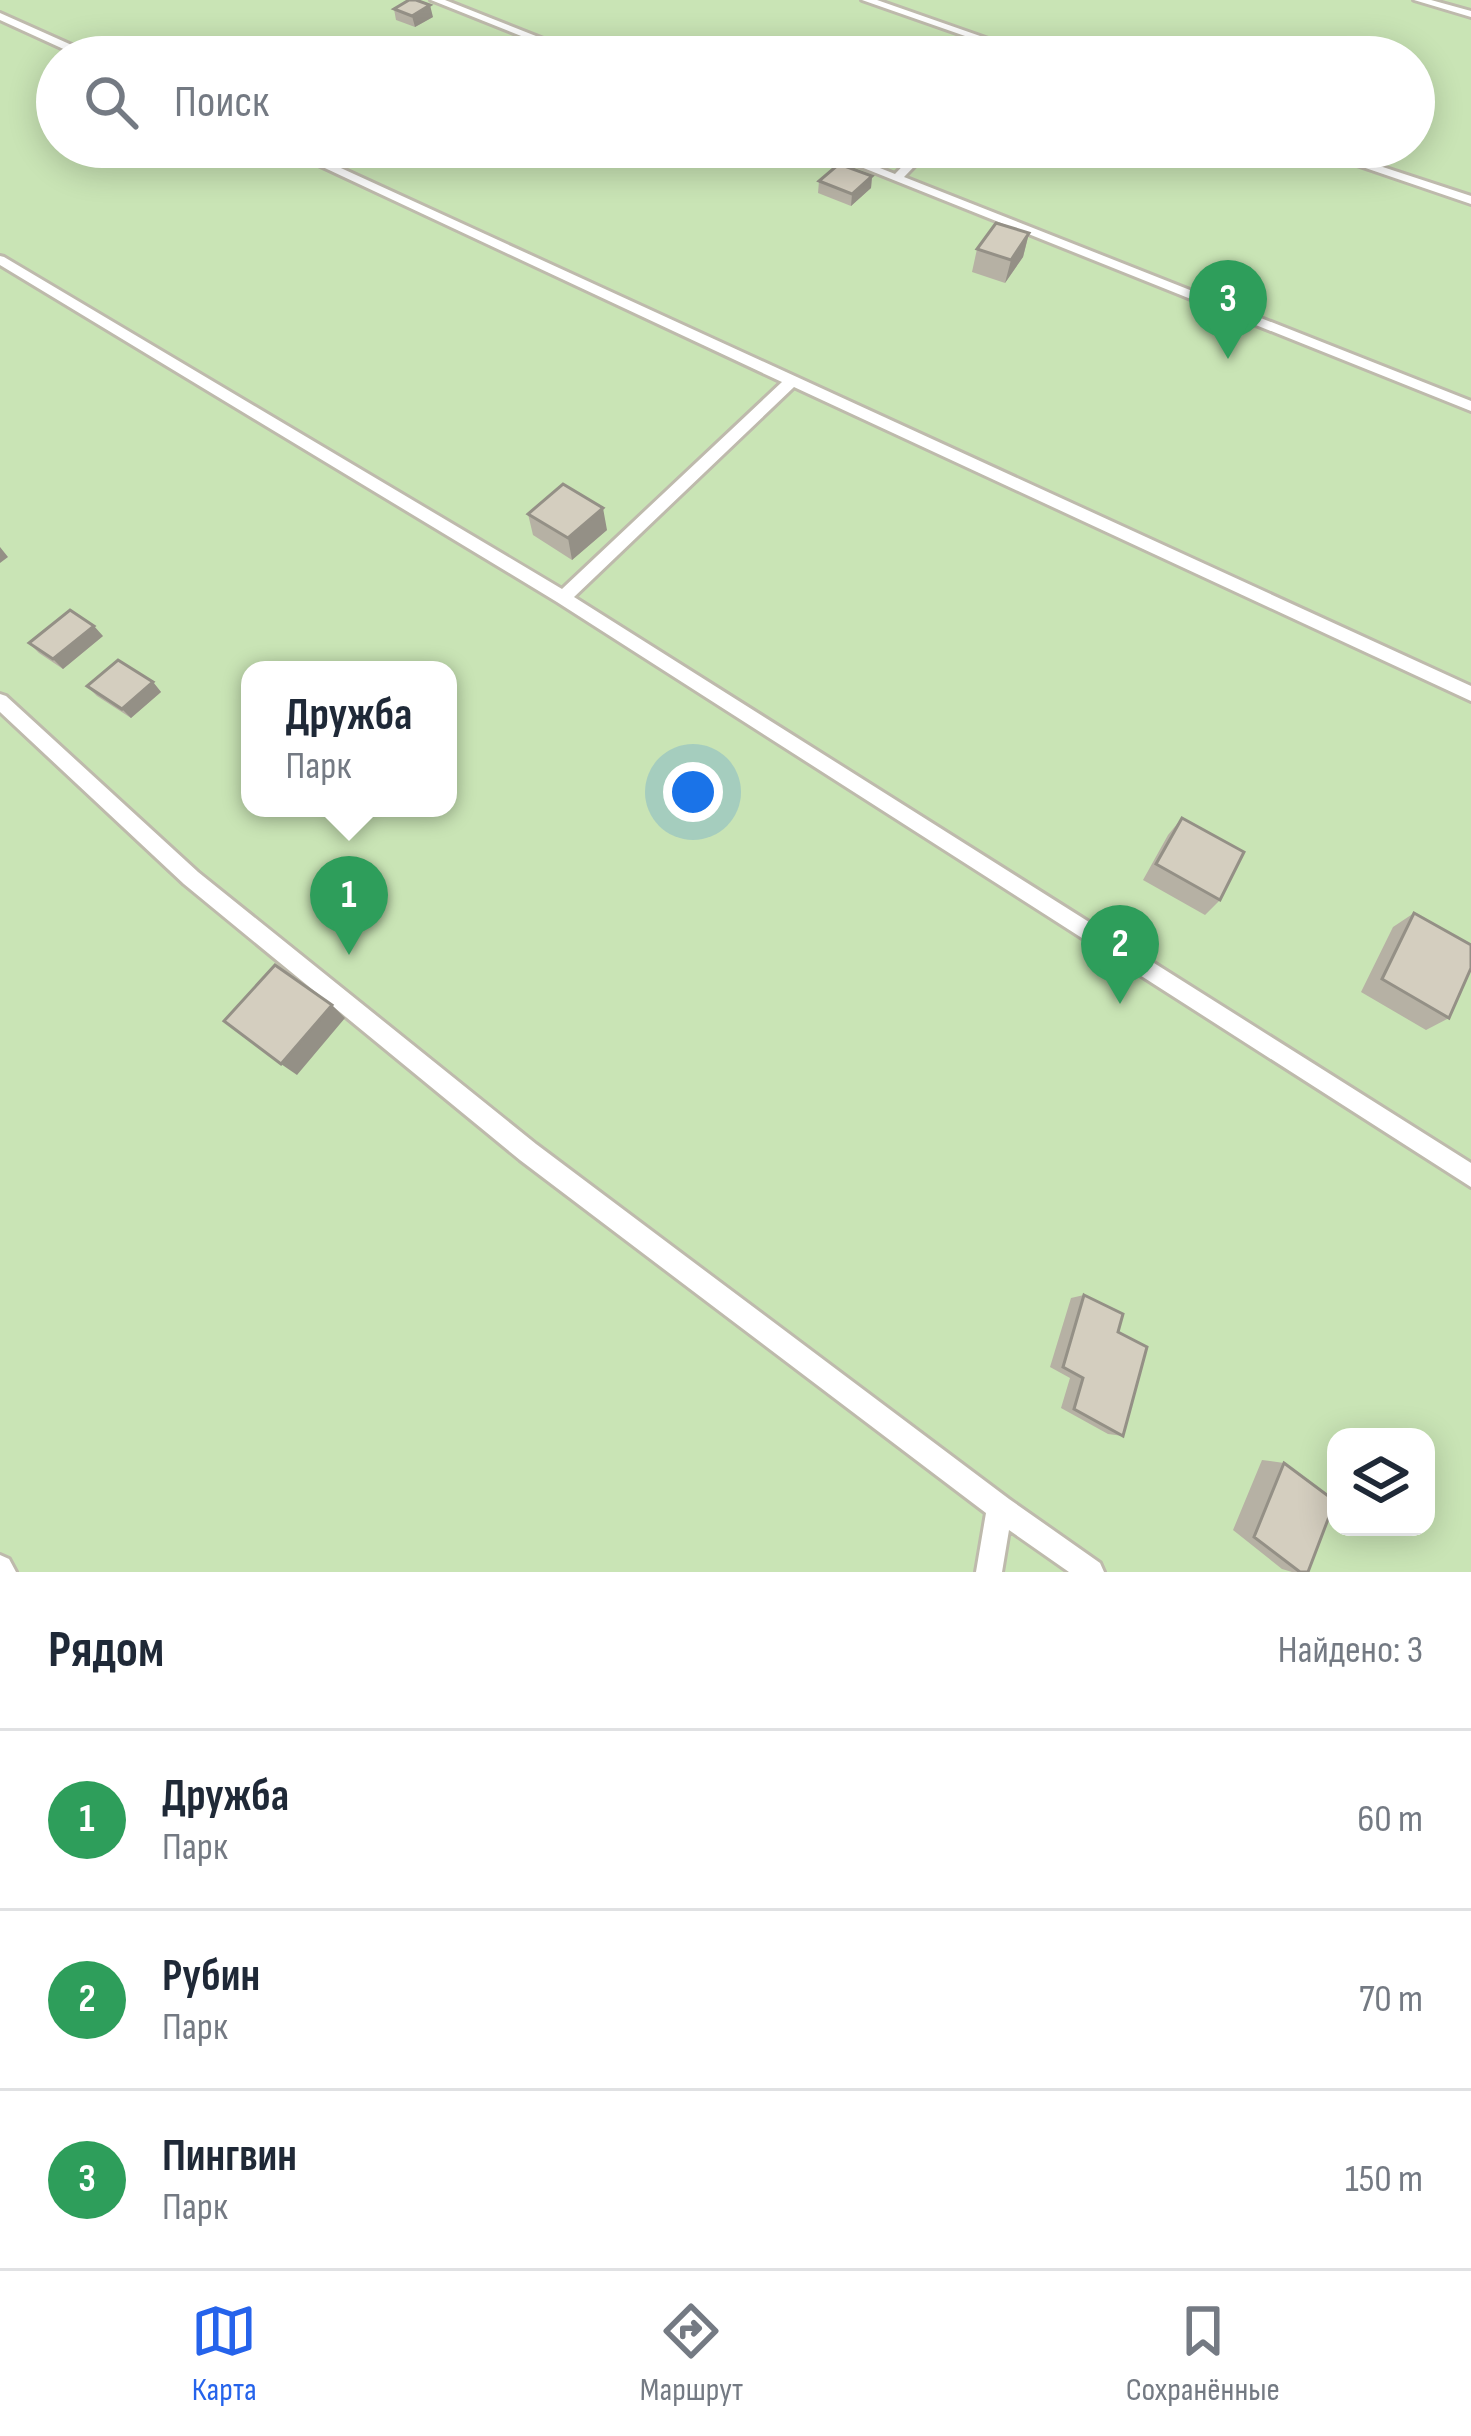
<!DOCTYPE html>
<html lang="ru">
<head>
<meta charset="utf-8">
<style>
	:root { --surface:#fff; --page:#f2f2f3; --text:#1f2937; --muted:#747a83; --line:#e0e1e3; --accent:#2563eb }
	body { margin:0; font-family:"Sofia Sans Condensed",sans-serif; background:var(--page); color:var(--text) }
	.controls { position:absolute; right:36px; bottom:36px; display:grid; overflow:hidden; border-radius:24px; box-shadow:0 6px 30px #0003 }
	.controls button { width:108px; height:108px; display:grid; place-items:center; padding:0; border:0; border-bottom:3px solid var(--line); background:var(--surface); color:var(--text); font:60px sans-serif }
	.you { position:absolute; left:693px; top:792px; width:42px; height:42px; margin:-30px; border:9px solid #fff; border-radius:50%; background:#1a73e8; box-shadow:0 0 0 18px #1a73e833 }
	.badge { display:grid; place-items:center; width:78px; height:78px; border-radius:50%; background:var(--accent); color:#fff; font-size:39px; font-weight:700 }
	.pin { position:absolute; translate:-50% -99px; filter:drop-shadow(0 3px 6px #0008) }
	.pin::after { content:''; position:absolute; top:63px; width:42px; height:36px; background:inherit; clip-path:polygon(0 0,100% 0,50% 100%) }
	.popup { position:absolute; left:241px; top:661px; width:216px; height:156px; box-sizing:border-box; display:grid; place-content:center; border-radius:24px; background:var(--surface); filter:drop-shadow(0 3px 9px #0005); font-size:39px; white-space:nowrap; color:var(--muted) }
	.popup b { font-size:45px; color:var(--text) }
	.popup::after { content:''; position:absolute; left:50%; top:100%; margin-left:-24px; border:24px solid transparent; border-top-color:var(--surface) }
	.list { margin:0; padding:0; list-style:none }
	h2 { display:flex; justify-content:space-between; align-items:center; height:156px; margin:0; padding:0 48px; font-size:51px }
	h2 small { font-size:39px; font-weight:400; color:var(--muted) }
	.list li { display:grid; grid-template-columns:78px 1fr auto; gap:36px; align-items:center; box-sizing:border-box; height:180px; padding:0 48px; border-top:3px solid var(--line) }
	.list b { display:block; font-size:45px; white-space:nowrap }
	.list p { margin:0; font-size:39px; white-space:nowrap; color:var(--muted) }
	.list em { font-size:39px; font-style:normal; color:var(--muted) }
	.icon { flex:none; width:66px; height:66px; fill:none; stroke:currentColor; stroke-width:2; stroke-linecap:round; stroke-linejoin:round }
	.map { position:relative; flex:none; width:1471px; height:1572px; overflow:hidden }
	.search { position:absolute; background:var(--surface); box-shadow:0 6px 30px #0003; left:36px; right:36px; top:36px; height:132px; display:flex; align-items:center; gap:30px; box-sizing:border-box; padding:0 42px; border-radius:66px; color:var(--muted); font-size:45px }
	.sheet { height:696px; background:var(--surface) }
	nav { display:flex; justify-content:space-around; align-items:center; box-sizing:border-box; height:168px; border-top:3px solid var(--line); background:var(--surface); font-size:33px; color:var(--muted) }
	nav a { display:grid; justify-items:center; gap:6px }
	nav .on { color:var(--accent) }
	.map>svg:first-child { display:block }
	.green { fill:#c9e4b5; fill-rule:evenodd }
	.lines { fill:none; stroke-linecap:round; stroke-linejoin:round }
	.lane-casing { stroke:#bebaac; stroke-width:6 }
	.lane { fill:#fff; fill-rule:evenodd }
	.wall { fill:#b6b1a4 }
	.shaded-wall { fill:#949086 }
	.building { fill:#d4cebf; stroke:#949086; stroke-width:3 }
</style>
</head>
<body>
<div class="map">
<svg width="1471" height="1572" viewBox="0 0 1471 1572">
	<rect width="100%" height="100%" fill="#f3f1e9"/>
	<path class="green" d="M0 0H1471V1572H0ZM57 57H1414V147H57ZM250 670H448V808H250ZM1336 1437H1426V1527H1336Z"/>
	<g class="lines">
		<defs>
			<path id="lane" d="M431 0H445L589 57H574Z
				M862 0H877L1040 57H1025Z
				M1414 0H1431L1471 11V17Z
				M0 13 94 55 95 57H81L0 20Z
				M280 147H295L1471 686V701L794 387 574 597 1471 1163V1187L557 602 0 265V256L4 257 562 589 782 382Z
				M811 147H827L895 174 921 147H933L904 177 1471 401V411Z
				M1304 147H1322L1471 196V204Z
				M0 694 6 696 198 872 536 1144 1009 1499 1100 1563 1104 1572H1069L1009 1530 1002 1572H976L986 1513 520 1160 184 884 0 712Z
				M0 1555 9 1559 16 1572H0Z"/>
		</defs>
		<use href="#lane" class="lane-casing"/>
		<use href="#lane" class="lane"/>
	</g>
	<path class="wall" d="M394 9 433 17 415 27 396 20Z
		M590 147H634L620 159 590 149Z
		M872 176 871 188 851 206 818 193 819 181Z
		M1029 233 1023 257 1005 283 972 272 977 249Z
		M528 514 607 530 572 560 533 535Z
		M103 636 63 669 39 653 29 643Z
		M153 682 161 692 131 718 97 696 87 686Z
		M1182 818 1220 900 1205 915 1143 880 1168 835Z
		M1414 913 1449 1018 1426 1030 1361 992 1393 927Z
		M1084 1295 1118 1332 1123 1436 1108 1434 1061 1408 1070 1378 1050 1367 1071 1298Z
		M1262 1460 1284 1463 1308 1572H1292L1282 1569 1233 1530Z"/>
	<path class="shaded-wall" d="M430 5 433 17 415 27 412 16Z
		M619 147H634L620 159Z
		M872 176 871 188 851 206 852 194Z
		M1029 233 1023 257 1005 283 1011 260Z
		M603 508 607 530 572 560 568 538Z
		M0 547 8 557 0 563Z
		M94 626 103 636 63 669 53 659Z
		M153 682 161 692 131 718 122 709Z
		M332 1005 345 1018 297 1075 281 1064Z"/>
	<path class="building" d="M409 0H416L430 5 412 16 394 9Z
		M839 164 872 176 852 194 819 181Z
		M996 223 1029 233 1011 260 977 249Z
		M563 484 603 508 568 538 528 514Z
		M70 610 94 626 53 659 29 643Z
		M118 660 153 682 122 709 87 686Z
		M1182 818 1244 852 1220 900 1156 864Z
		M1414 913 1471 945V968L1449 1018 1382 979Z
		M275 965 332 1005 281 1064 224 1021Z
		M1084 1295 1123 1314 1118 1332 1147 1347 1123 1436 1074 1409 1083 1378 1063 1367Z
		M1284 1463 1335 1501 1308 1572H1300L1254 1537Z"/>
</svg>
<div class="controls">
<button><svg class="icon" aria-label="layers" viewBox="0 0 24 24"><path d="M12 4l9 5-9 5-9-5zM3 14l9 5 9-5"/></svg></button>
</div>
<div class="you"></div>
<div class="pin badge" style="left:349px;top:955px;background:#2e9e5b">1</div>
<div class="popup"><b>Дружба</b>Парк</div>
<div class="pin badge" style="left:1120px;top:1004px;background:#2e9e5b">2</div>
<div class="pin badge" style="left:1228px;top:359px;background:#2e9e5b">3</div>
<div class="search"><svg class="icon" aria-label="search" viewBox="0 0 24 24"><circle cx="10" cy="10" r="6"/><path d="M15 15l6 6"/></svg>Поиск</div>
</div>
<section class="sheet">
<h2>Рядом<small>Найдено: 3</small></h2>
<ul class="list">
<li><span class="badge" style="background:#2e9e5b">1</span><div><b>Дружба</b><p>Парк</p></div><em>60 m</em></li>
<li><span class="badge" style="background:#2e9e5b">2</span><div><b>Рубин</b><p>Парк</p></div><em>70 m</em></li>
<li><span class="badge" style="background:#2e9e5b">3</span><div><b>Пингвин</b><p>Парк</p></div><em>150 m</em></li>
</ul>
</section>
<nav>
<a class="on"><svg class="icon" aria-label="map" viewBox="0 0 24 24"><path d="M3 6l6-2 6 2 6-2v14l-6 2-6-2-6 2zM9 4v14M15 6v14"/></svg>Карта</a>
<a><svg class="icon" aria-label="directions" viewBox="0 0 24 24"><path d="M12 3l9 9-9 9-9-9zM9 14v-3h6M13 9l2 2-2 2"/></svg>Маршрут</a>
<a><svg class="icon" aria-label="saved" viewBox="0 0 24 24"><path d="M7 4h10v16l-5-4-5 4z"/></svg>Сохранённые</a>
</nav>
</body>
</html>
